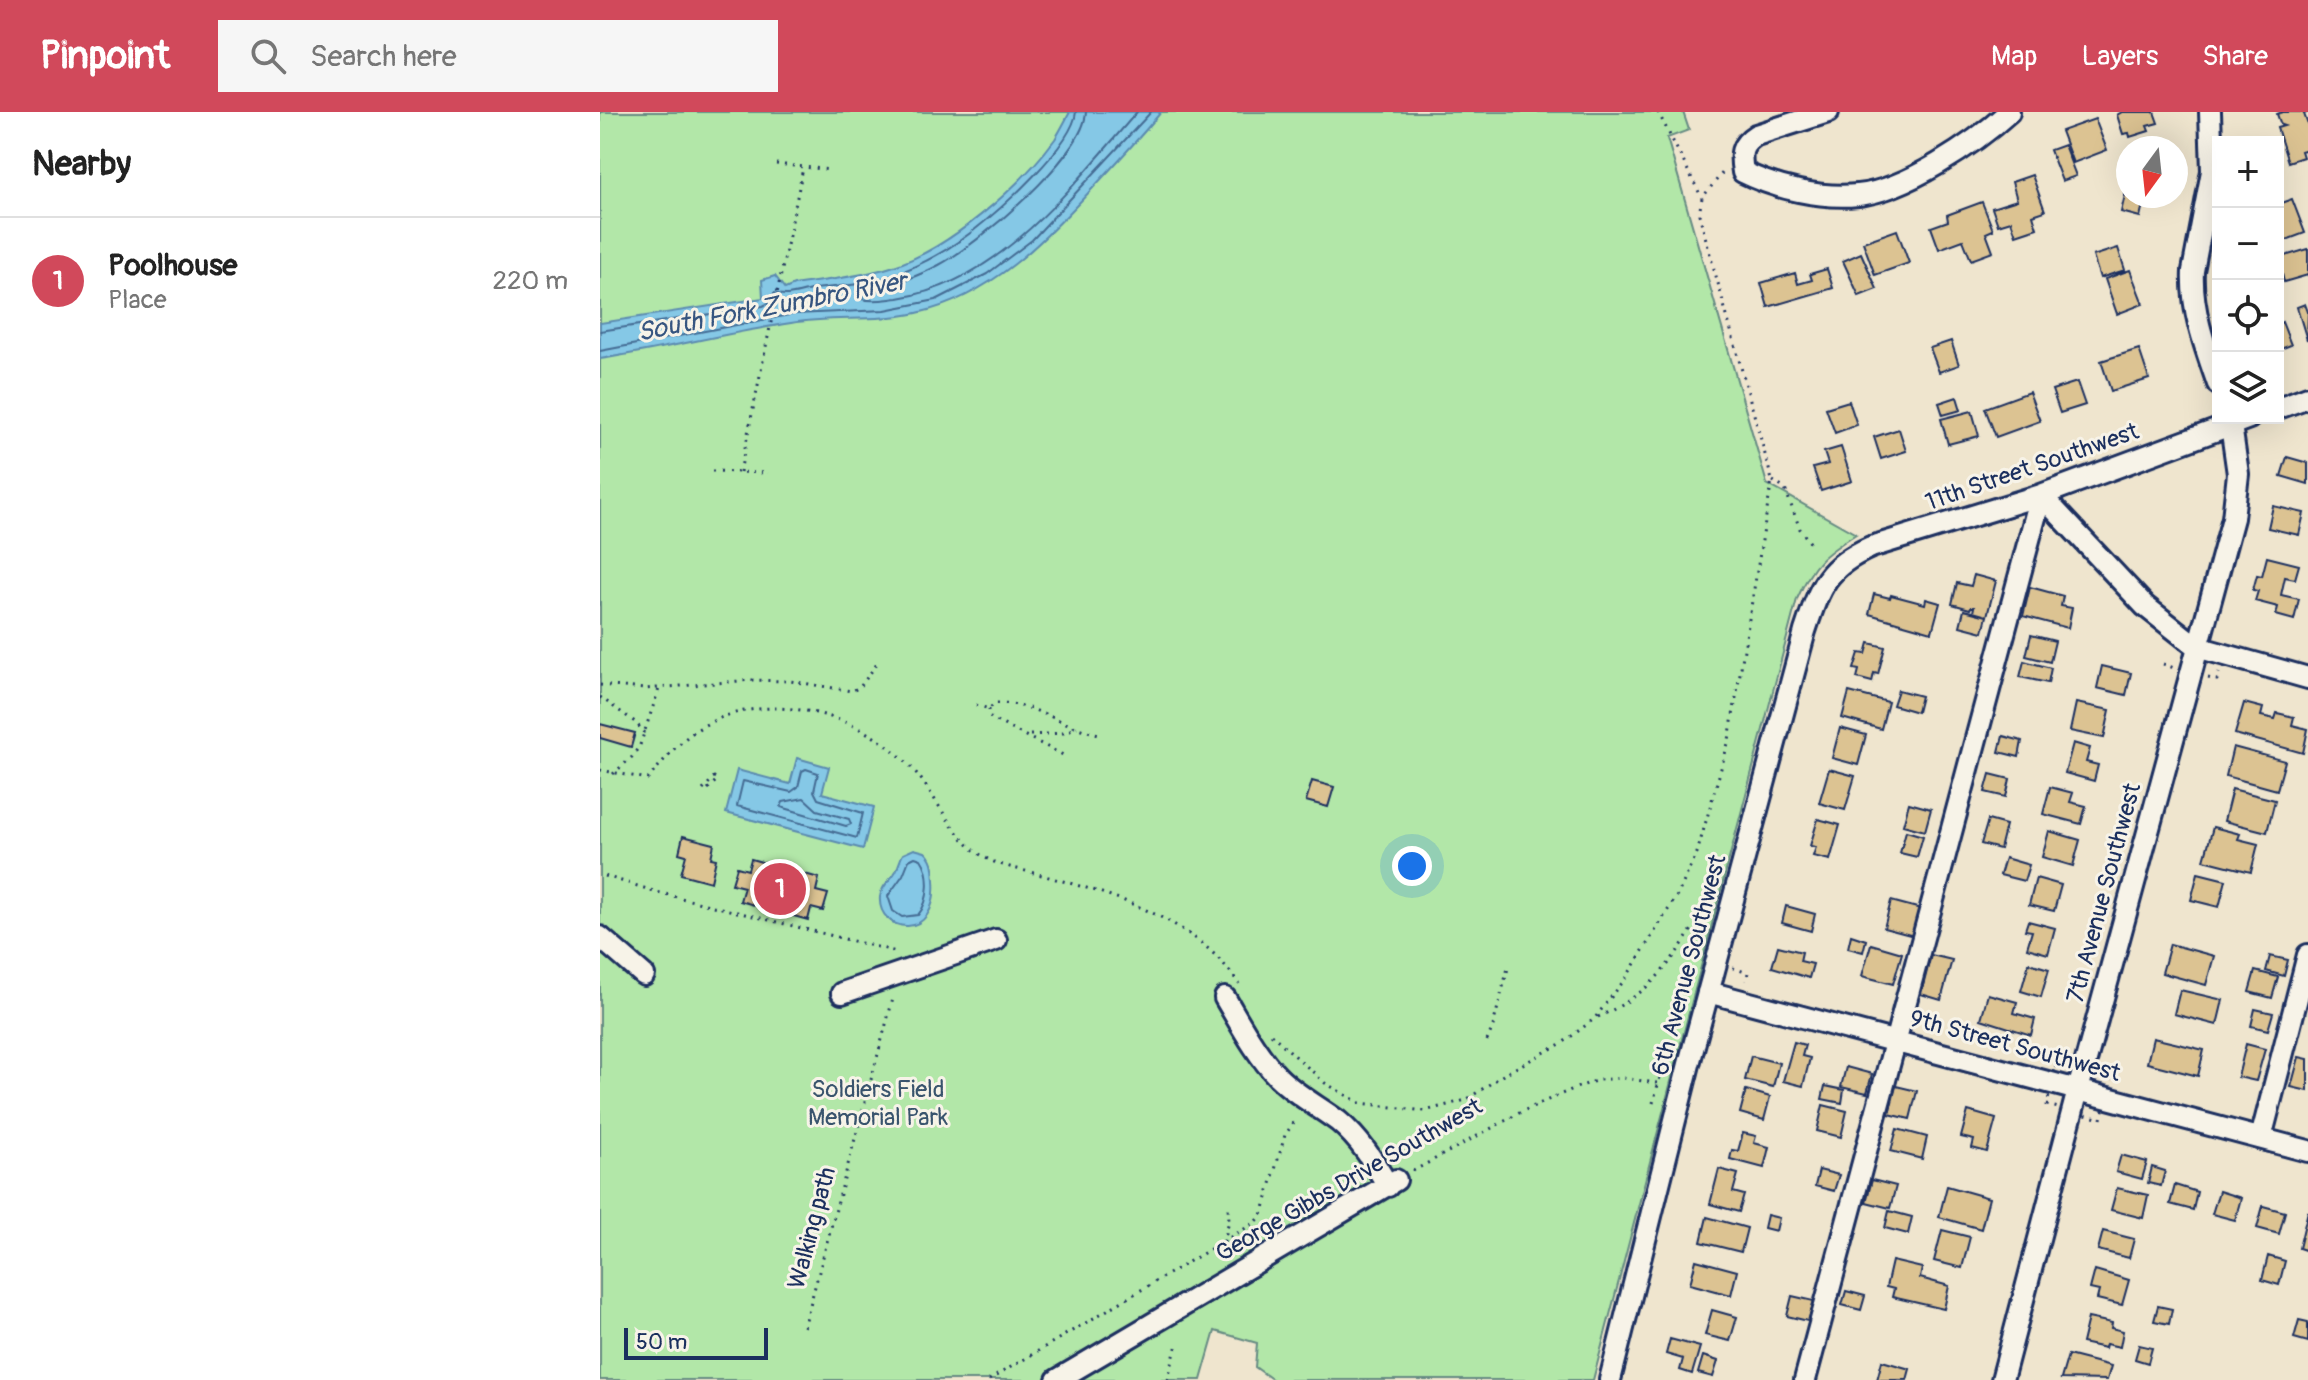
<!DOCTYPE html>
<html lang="en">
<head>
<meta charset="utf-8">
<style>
	:root { --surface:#fff; --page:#f6f6f6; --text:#222; --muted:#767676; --line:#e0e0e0; --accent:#d1495b }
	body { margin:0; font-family:Pangolin,sans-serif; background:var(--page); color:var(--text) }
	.controls { position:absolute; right:24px; top:24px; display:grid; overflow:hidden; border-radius:0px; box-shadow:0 8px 32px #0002 }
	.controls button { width:72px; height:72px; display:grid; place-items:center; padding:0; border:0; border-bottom:2px solid var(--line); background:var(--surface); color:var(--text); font:40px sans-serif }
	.compass { position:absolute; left:1516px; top:24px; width:72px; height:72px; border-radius:50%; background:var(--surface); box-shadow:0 8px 32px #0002; rotate:195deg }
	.scale { position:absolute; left:24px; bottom:20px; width:144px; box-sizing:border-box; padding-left:8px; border:4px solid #1b2f5e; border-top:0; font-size:22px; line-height:28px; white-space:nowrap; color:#1b2f5e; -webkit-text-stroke:6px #f7f3e8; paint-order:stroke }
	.you { position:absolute; left:812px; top:754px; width:28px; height:28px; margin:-20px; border:6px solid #fff; border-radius:50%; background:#1a73e8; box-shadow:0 0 0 12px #1a73e833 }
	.badge { display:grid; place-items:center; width:52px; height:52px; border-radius:50%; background:var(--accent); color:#fff; font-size:26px; font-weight:700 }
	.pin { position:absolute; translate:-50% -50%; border:4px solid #fff; box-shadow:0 2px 8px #0006 }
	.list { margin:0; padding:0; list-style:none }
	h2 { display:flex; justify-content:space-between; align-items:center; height:104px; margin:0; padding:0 32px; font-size:34px }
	h2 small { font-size:26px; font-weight:400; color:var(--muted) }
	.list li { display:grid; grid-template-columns:52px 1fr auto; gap:24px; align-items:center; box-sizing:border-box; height:128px; padding:0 32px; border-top:2px solid var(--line) }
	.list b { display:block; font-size:30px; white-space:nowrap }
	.list p { margin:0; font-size:26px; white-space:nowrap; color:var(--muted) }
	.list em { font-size:26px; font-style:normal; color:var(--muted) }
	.icon { flex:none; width:44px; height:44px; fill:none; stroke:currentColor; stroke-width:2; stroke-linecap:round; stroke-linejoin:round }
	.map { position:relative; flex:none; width:1708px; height:1268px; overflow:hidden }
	header { display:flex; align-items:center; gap:48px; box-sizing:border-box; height:112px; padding:0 40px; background:var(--accent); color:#fff }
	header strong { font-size:38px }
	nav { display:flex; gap:44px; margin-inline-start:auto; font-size:28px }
	.search { width:560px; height:72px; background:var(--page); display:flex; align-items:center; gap:20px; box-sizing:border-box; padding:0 28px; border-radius:0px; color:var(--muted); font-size:30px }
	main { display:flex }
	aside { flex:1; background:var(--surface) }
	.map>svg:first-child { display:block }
	.green { fill:#b2e7a8; stroke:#668b83; stroke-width:2 }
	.water { fill:#85c8e6; stroke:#5b8bb0; stroke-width:2 }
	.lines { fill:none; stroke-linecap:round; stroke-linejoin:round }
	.shore { stroke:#456c94; stroke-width:2 }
	.building { fill:#dcc392; stroke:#1b2f5e; stroke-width:2 }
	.minor-casing { stroke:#1b2f5e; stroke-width:26 }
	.path { stroke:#1b2f5e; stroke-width:3; stroke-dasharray:2 6; stroke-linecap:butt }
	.minor { stroke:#f7f3e8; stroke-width:20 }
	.labels { text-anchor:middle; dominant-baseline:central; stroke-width:6; stroke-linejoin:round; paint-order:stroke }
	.street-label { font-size:24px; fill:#1b2f5e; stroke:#f7f3e8 }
	.park-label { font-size:24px; fill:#39546d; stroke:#f7f3e8 }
	.water-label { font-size:26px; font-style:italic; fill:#365580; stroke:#f7f3e8 }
</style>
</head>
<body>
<header>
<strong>Pinpoint</strong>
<div class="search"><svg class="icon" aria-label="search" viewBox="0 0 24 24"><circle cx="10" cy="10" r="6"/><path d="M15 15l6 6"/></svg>Search here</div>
<nav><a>Map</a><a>Layers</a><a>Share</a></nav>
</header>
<main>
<aside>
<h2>Nearby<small></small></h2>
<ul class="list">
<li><span class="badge">1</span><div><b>Poolhouse</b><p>Place</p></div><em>220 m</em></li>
</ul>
</aside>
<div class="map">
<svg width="1708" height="1268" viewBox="0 0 1708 1268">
	<rect width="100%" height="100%" fill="#efe5ce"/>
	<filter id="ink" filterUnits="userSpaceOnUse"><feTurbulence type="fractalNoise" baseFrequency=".0125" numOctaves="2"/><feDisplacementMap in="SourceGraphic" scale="16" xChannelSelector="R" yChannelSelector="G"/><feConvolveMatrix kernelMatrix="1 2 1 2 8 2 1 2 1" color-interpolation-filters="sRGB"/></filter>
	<g filter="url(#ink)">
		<path class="green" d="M0 0H1083L1089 18 1067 26 1167 372 1256 422C1223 443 1213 451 1197 487L993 1268H673L655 1255 657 1231 615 1219 601 1268H0Z"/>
		<path class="water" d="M470 0H561C539 27 515 52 492 77 444 129 390 185 317 201 276 210 232 204 191 211 127 221 64 237 0 247V211L163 186 162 168 175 164 185 177 194 173C226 168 259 165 291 155 348 138 420 75 455 27 460 19 465 9 470 0Z
			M197 646 229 655 222 681 274 695 263 737 126 701 137 658 190 672Z
			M314 737 325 740C334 748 333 757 334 768 339 832 277 821 280 785 281 774 291 768 296 759 299 753 300 747 303 742Z"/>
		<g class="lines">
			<path class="shore" d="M486 0C484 44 377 133 339 153 315 166 290 174 263 181L262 187C273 190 287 187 298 186 401 171 473 73 537 0
				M0 219 163 194 169 191 174 181C188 186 200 180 215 177 243 174 272 172 299 161 325 151 351 136 373 119 400 98 473 33 476 0
				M0 239 194 202 285 198 336 188 387 162 432 128 551 0
				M206 657 218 661 214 679 218 687 263 701 257 726 137 694 143 669 191 680 198 675 202 659Z
				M204 686 217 698 249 707 251 712 246 714 181 695 183 690Z
				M315 745 321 747C331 761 330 789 318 803L302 805 293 799 288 784 303 763 309 748Z"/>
		</g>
		<path class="building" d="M1522 0H1554L1558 11 1547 14 1549 19 1530 25 1529 21 1523 22 1517 3Z
			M1682 0H1708L1704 2 1708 13V37L1701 39 1703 45 1688 50 1677 16 1684 14 1681 13 1677 2Z
			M1495 7 1507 38 1473 51 1461 19Z
			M1464 33 1476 64 1462 69 1450 38Z
			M1432 63 1445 99 1433 103 1437 116 1416 123 1411 109 1398 113 1392 96 1417 88 1412 70Z
			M1526 79 1528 84H1545L1540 105 1521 100Z
			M1692 87 1705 121 1678 131V92Z
			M1382 90 1393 118 1386 121 1393 140 1371 148 1363 128 1339 137 1331 115 1348 109 1347 103Z
			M1297 118 1309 151 1275 163 1263 130Z
			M1518 136 1525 158 1500 166 1493 144Z
			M1708 137V163L1684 170 1678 146Z
			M1261 141 1277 177 1259 184 1243 149Z
			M1227 157 1233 176 1168 195 1161 171 1195 161 1198 172 1212 168 1210 162Z
			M1530 158 1543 192 1517 202 1505 167Z
			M1705 192 1708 200 1707 228 1697 195Z
			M1682 210 1691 233 1678 238V212Z
			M1351 229 1359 253 1339 260 1330 236Z
			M1539 237 1549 267 1511 279 1501 249Z
			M1477 270 1485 293 1460 301 1452 278Z
			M1429 280 1440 309 1396 325 1385 296Z
			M1357 285 1361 298 1343 303 1339 291Z
			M1249 289 1257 313 1235 321 1226 296Z
			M1372 299 1379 324 1348 332 1341 307Z
			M1299 317 1306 339 1281 347 1274 325Z
			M1241 335 1252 369 1221 379 1213 356 1228 352 1224 340Z
			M1687 345 1708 351V372L1681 364Z
			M1673 394 1704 401 1699 423 1668 416Z
			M1667 445 1699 453 1695 467 1685 465 1681 483 1699 487 1694 508 1676 503 1678 495 1655 489 1658 479 1653 478 1657 463 1662 464Z
			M1374 463 1396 469 1387 504 1373 500 1374 495H1371L1370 497 1352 492 1357 471 1371 474Z
			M1430 475 1463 484 1461 494 1472 496 1468 516 1423 504Z
			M1274 482 1290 486 1291 483 1325 492 1326 487 1340 491 1332 520 1269 502Z
			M1364 498 1387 504 1383 520 1360 514Z
			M1431 523 1455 529 1450 550 1426 544Z
			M1269 531 1285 535 1278 562 1274 561 1272 570 1257 566 1259 558 1254 557 1259 541 1266 542Z
			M1424 549 1451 556 1448 571 1420 565Z
			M1502 554 1531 561 1526 583 1497 576Z
			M1298 578 1321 584 1317 600 1293 593Z
			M1249 580 1288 590 1281 617 1242 606Z
			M1476 591 1510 598 1504 626 1470 619Z
			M1644 591 1663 596 1661 604 1675 607 1677 601 1694 605 1692 613 1708 617 1703 641 1635 622Z
			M0 612 35 621 31 635 0 626Z
			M1240 616 1266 623 1258 653 1232 646Z
			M1403 624 1422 629 1419 645 1399 640Z
			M1473 631 1490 636 1486 650 1498 653 1494 669 1465 661Z
			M1633 635 1685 649 1677 678 1626 664Z
			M1229 657 1255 664 1245 698 1219 691Z
			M1390 662 1410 667 1406 685 1385 680Z
			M712 669 734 675 728 695 706 689Z
			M1450 675 1473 681 1470 690 1486 694 1481 712 1443 702Z
			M1632 677 1675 688 1667 720 1624 709Z
			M1309 691 1331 697 1325 719 1303 713Z
			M1218 707 1240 713 1230 748 1213 744 1216 735 1210 734Z
			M1388 708 1406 713 1400 737 1381 732Z
			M1613 715 1640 722 1638 727 1658 732 1651 760 1604 748Z
			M1306 719 1323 724 1317 745 1300 741Z
			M1449 719 1480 728 1473 754 1442 745Z
			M83 724 114 732 111 746 116 747 111 770 81 762 86 743 79 741Z
			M1405 746 1429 753 1424 769 1400 763Z
			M151 747 219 766 216 779 228 782 223 799 211 796 208 808 140 789 144 775 132 772 137 755 148 758Z
			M1598 761 1626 768 1619 795 1591 788Z
			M1436 766 1461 773 1454 799 1429 793Z
			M1291 789 1321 797 1314 824 1284 816Z
			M1186 794 1215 802 1211 819 1182 811Z
			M1428 809 1455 816 1448 842 1427 836 1432 819 1425 818Z
			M1251 823 1266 828 1263 840 1248 836Z
			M1271 832 1302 841 1293 872 1262 864Z
			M1570 832 1614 844 1606 873 1562 861Z
			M1178 834 1202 840 1200 849 1213 852 1209 866 1172 855Z
			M1331 843 1352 848 1341 888 1321 882Z
			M1670 844 1688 848 1684 864 1666 859Z
			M1429 851 1449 857 1441 885 1421 879Z
			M1655 859 1678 865 1672 886 1649 880Z
			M1580 878 1623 888 1617 913 1574 902Z
			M1388 882 1417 890 1414 901 1435 907 1431 923 1381 907Z
			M1655 897 1673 901 1668 918 1651 914Z
			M1553 926 1604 938 1598 964 1547 951Z
			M1194 930 1205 933 1202 944 1210 946 1203 974 1183 969Z
			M1646 932 1665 937 1656 969 1638 965Z
			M1151 944 1179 951 1173 975 1145 968Z
			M1699 945 1708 947V979L1691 975Z
			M1246 955 1272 962 1267 981 1241 975Z
			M1225 974 1244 978 1242 991 1222 987Z
			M1296 974 1317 979 1310 1007 1289 1002Z
			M1146 978 1170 985 1164 1008 1140 1001Z
			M1223 993 1247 999 1241 1025 1217 1019Z
			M1368 999 1396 1007 1387 1040 1372 1036 1374 1028 1361 1025Z
			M1297 1017 1327 1025 1322 1047 1291 1039Z
			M1143 1021 1156 1024 1154 1031 1169 1035 1164 1056 1130 1047 1132 1038 1138 1039Z
			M1521 1043 1547 1050 1542 1067 1516 1060Z
			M1552 1055 1565 1059 1561 1074 1548 1071Z
			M1119 1057 1138 1062 1133 1080 1144 1083 1139 1100 1110 1092Z
			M1219 1058 1239 1063 1234 1079 1215 1074Z
			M1272 1068 1296 1074 1290 1096 1266 1090Z
			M1575 1073 1597 1080 1593 1098 1570 1092Z
			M1347 1074 1389 1086 1381 1117 1339 1105Z
			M1517 1076 1548 1083 1543 1106 1511 1098Z
			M1619 1079 1641 1086 1635 1108 1612 1102Z
			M1663 1094 1685 1100 1679 1122 1657 1116Z
			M1289 1099 1312 1105 1308 1122 1285 1116Z
			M1708 1099V1139L1699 1136Z
			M1167 1103 1179 1106 1176 1119 1164 1116Z
			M1107 1105 1147 1116 1141 1140 1101 1130Z
			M1342 1118 1370 1125 1362 1156 1334 1149Z
			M1503 1119 1534 1127 1529 1146 1498 1138Z
			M1668 1144 1685 1149 1679 1173 1662 1168Z
			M1096 1148 1137 1159 1131 1183 1090 1172Z
			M1292 1149 1322 1156 1320 1166 1349 1174 1344 1197 1292 1185 1294 1177 1286 1175Z
			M1495 1158 1529 1168 1522 1193 1497 1187 1499 1179 1490 1177Z
			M1246 1179 1265 1184 1261 1198 1242 1193Z
			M1192 1184 1214 1189 1208 1209 1187 1204Z
			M1558 1194 1572 1197 1569 1212 1554 1209Z
			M1112 1198 1137 1205 1130 1229 1105 1223Z
			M1488 1206 1512 1211 1511 1216 1523 1219 1520 1235 1506 1232 1505 1236 1482 1231Z
			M1699 1208 1708 1210V1230L1694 1226Z
			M1070 1227 1100 1235 1092 1262 1080 1258 1083 1247 1066 1242Z
			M1539 1233 1552 1236 1548 1251 1535 1247Z
			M1468 1243 1511 1254 1507 1268 1461 1267Z
			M1103 1244 1118 1249 1113 1265 1098 1261Z
			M1282 1249 1310 1257 1307 1268H1277Z"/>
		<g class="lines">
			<defs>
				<path id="minor" d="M1228 0 1156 23C1140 33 1140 42 1143 60 1175 76 1221 87 1258 83 1306 78 1374 32 1409 0
					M1610 0 1612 59 1593 159C1591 197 1605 235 1618 272
					M1678 296 1708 285
					M1441 383 1545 494 1597 535 1708 566
					M0 825 44 863
					M1108 880 1708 1039
					M242 881 396 828
					M625 886C641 913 656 942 678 965 696 983 718 994 738 1009 760 1027 774 1050 788 1074
					M1661 1026 1708 843
					M457 1268 796 1068
					M1010 1268 1089 952 1205 519C1220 474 1226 455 1271 435L1441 383 1649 306
					M1205 1268 1441 383
					M1402 1268 1478 978 1633 406 1638 362 1630 306"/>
			</defs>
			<use href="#minor" class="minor-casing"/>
			<path class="path" d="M1058 0 1102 86
				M176 52 231 58
				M112 359 168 361
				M140 360 203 56
				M1173 369 1185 377 1200 417 1211 432
				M1563 552 1574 556
				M1608 566 1617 568 1619 561
				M0 573 45 577 151 568 190 569 252 579 260 575 279 549
				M0 585 35 610 45 621
				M376 593 389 597 395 591C432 589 465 616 500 622
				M389 597V604L396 609 467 645
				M430 623 463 621 477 615
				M0 658 48 667C65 647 82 625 105 613 171 577 262 602 311 655 339 685 353 733 394 750 413 757 433 760 452 766 520 785 598 809 639 872
				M13 662 32 645 40 633 59 577
				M103 678 114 665 117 668 108 677
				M5 764 57 780 297 840
				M1133 856 1148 861 1146 869
				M998 905C1048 882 1066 859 1094 814
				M671 922 725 971 760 991 825 999 866 988 906 961 964 930 994 907 1026 866 1078 782 1097 741 1129 628 1172 368 1099 102 1102 86 1123 60
				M887 929 893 914 908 856
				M1458 944 1512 958 1501 1007 1447 993Z
				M1053 991 1070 928
				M813 1059 923 999 973 977 998 968 1023 966 1063 972
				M624 1130 629 1108 628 1095
				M204 1215 294 883
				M389 1268 656 1110 662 1103 685 1023 697 1006
				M568 1268 577 1232"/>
			<use href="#minor" class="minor"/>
		</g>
	</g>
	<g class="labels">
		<g class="street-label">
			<text transform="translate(1432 355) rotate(-19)">11th Street Southwest</text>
			<text transform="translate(1504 781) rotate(-75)">7th Avenue Southwest</text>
			<text transform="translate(1089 853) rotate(-75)">6th Avenue Southwest</text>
			<text transform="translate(1415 934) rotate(15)">9th Street Southwest</text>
			<text transform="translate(749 1068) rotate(-30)">George Gibbs Drive Southwest</text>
			<text transform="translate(212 1116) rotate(-75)">Walking path</text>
		</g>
		<g class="park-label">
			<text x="278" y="977">Soldiers Field<tspan x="278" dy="28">Memorial Park</tspan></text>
		</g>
		<g class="water-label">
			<text transform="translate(172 195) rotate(-11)">South Fork Zumbro River</text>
		</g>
	</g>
</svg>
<div class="controls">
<button>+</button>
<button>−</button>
<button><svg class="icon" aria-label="locate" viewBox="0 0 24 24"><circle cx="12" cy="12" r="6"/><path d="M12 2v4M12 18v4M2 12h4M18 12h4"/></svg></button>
<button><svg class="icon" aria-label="layers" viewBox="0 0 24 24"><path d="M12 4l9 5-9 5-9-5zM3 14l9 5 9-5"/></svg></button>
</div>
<svg class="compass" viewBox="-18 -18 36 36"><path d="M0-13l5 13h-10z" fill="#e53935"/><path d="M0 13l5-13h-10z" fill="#767676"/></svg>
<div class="scale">50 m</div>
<div class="you"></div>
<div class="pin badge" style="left:180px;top:777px">1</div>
</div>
</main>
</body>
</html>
